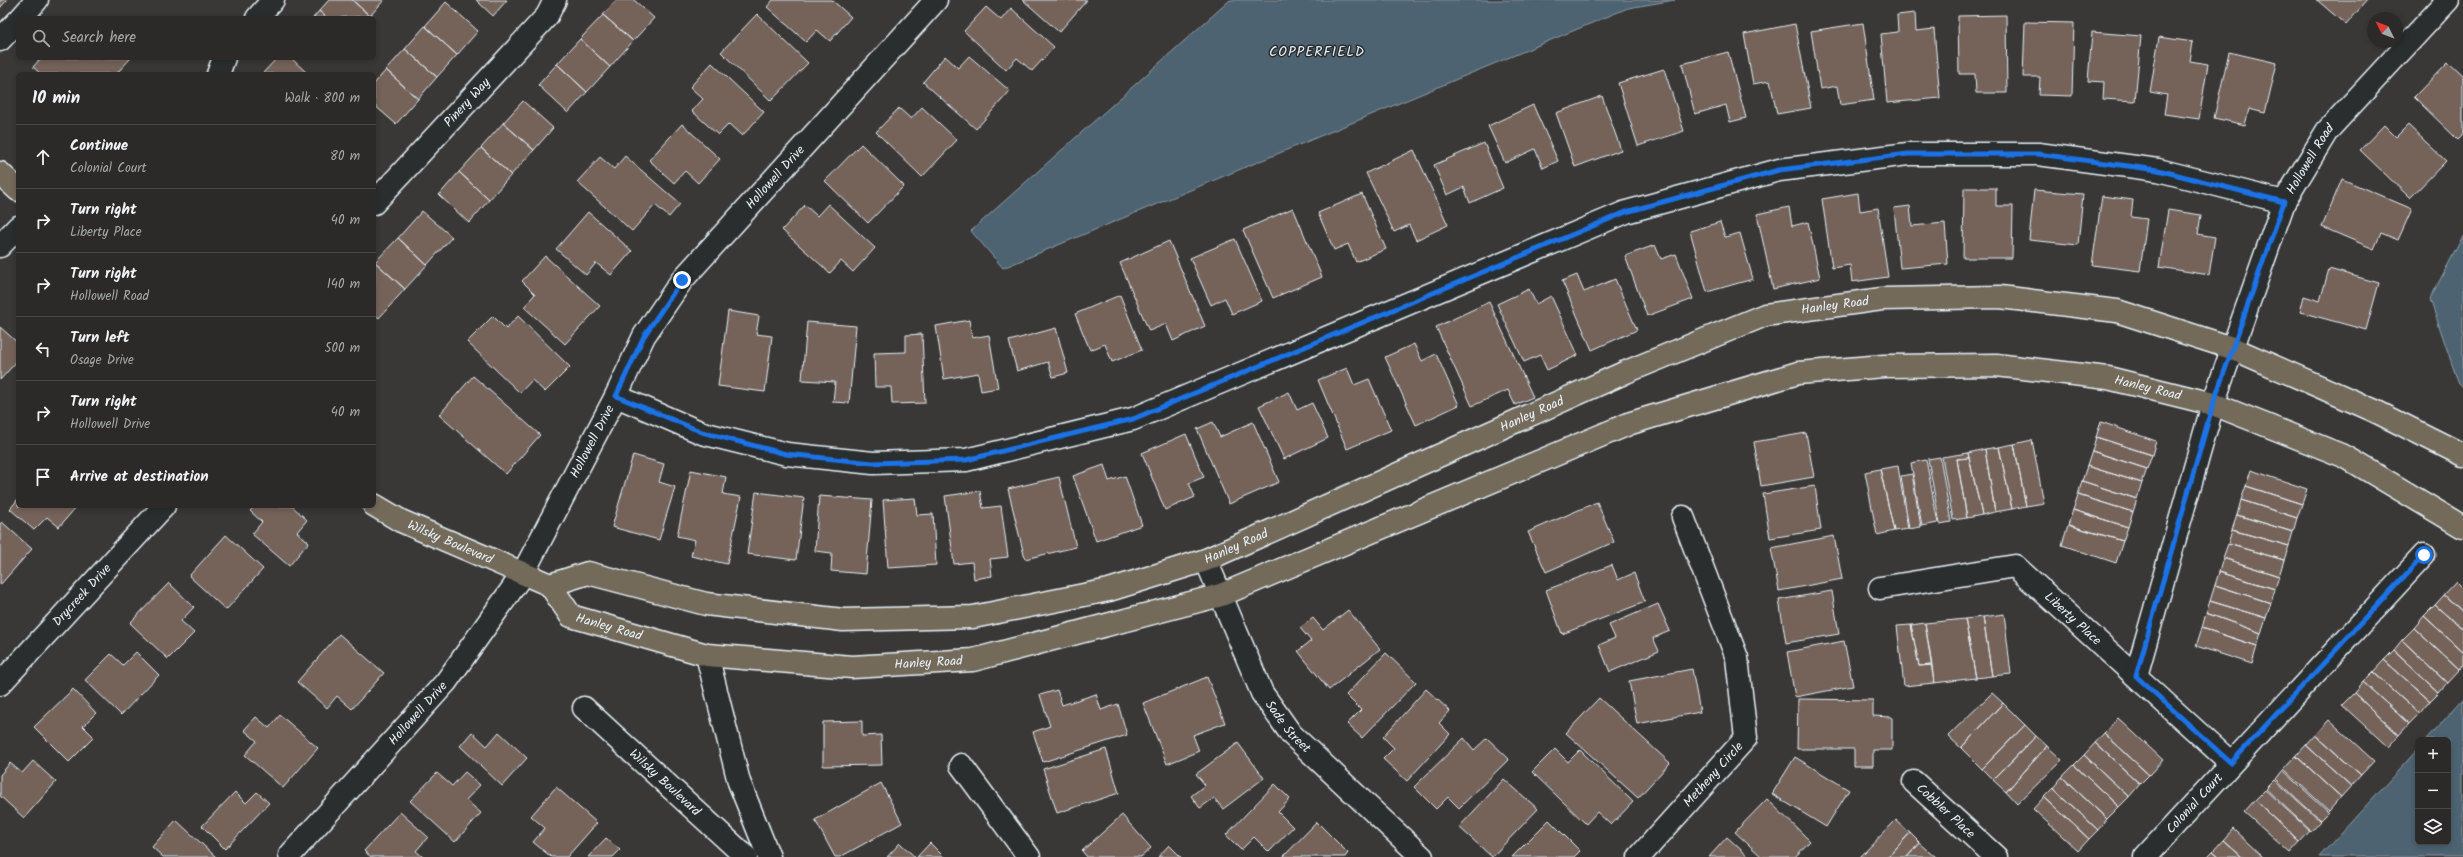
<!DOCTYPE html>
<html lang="en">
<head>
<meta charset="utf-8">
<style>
	:root { --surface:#2b2a29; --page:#373635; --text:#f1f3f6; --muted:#a6a7a8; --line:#474646 }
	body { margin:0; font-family:Kalam,sans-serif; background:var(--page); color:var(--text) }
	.controls { position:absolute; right:12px; bottom:12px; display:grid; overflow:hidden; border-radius:6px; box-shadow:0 2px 6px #0003 }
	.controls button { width:36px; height:36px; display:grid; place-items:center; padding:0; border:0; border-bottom:1px solid var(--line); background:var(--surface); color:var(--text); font:20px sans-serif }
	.compass { position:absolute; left:2367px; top:12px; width:36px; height:36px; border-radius:50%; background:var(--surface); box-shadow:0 2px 6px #0003; rotate:312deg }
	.stop { position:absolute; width:12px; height:12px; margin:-9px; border:3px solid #1a73e8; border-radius:50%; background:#fff }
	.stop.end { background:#1a73e8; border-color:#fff; box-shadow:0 1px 4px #0008 }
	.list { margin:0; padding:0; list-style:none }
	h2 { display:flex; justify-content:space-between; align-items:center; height:52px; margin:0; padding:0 16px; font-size:17px }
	h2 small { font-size:13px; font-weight:400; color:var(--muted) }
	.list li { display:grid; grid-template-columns:26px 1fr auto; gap:12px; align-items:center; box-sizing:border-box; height:64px; padding:0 16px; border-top:1px solid var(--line) }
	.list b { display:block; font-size:15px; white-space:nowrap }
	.list p { margin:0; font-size:13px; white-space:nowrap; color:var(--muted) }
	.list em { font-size:13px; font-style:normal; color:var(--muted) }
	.icon { flex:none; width:22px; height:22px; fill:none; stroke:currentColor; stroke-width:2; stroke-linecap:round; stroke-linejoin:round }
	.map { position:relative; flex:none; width:2463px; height:857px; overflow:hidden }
	.search { position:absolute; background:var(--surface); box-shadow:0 2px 6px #0003; left:16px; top:16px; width:360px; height:44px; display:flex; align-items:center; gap:10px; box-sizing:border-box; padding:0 14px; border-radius:6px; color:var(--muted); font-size:15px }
	.panel { position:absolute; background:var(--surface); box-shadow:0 2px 6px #0003; left:16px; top:72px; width:360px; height:436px; border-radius:6px }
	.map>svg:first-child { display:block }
	.water { fill:#4e6472; stroke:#8c9ca8 }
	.building { fill:#74645a; stroke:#e8f1f8 }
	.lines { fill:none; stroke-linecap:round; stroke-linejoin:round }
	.minor-casing { stroke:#e8f1f8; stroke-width:25 }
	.major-casing { stroke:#e8f1f8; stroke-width:25 }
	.minor { stroke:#2a2d2e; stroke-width:22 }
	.major { stroke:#736b5a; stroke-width:22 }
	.route { stroke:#1a73e8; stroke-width:5 }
	.labels { text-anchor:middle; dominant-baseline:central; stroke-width:3; stroke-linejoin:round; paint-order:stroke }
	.street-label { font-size:13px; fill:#e8f1f8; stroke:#2a2d2e }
	.neighbourhood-label { font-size:14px; letter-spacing:1px; fill:#e8f1f8; stroke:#2a2d2e }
</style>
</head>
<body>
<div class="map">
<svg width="2463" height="857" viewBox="0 0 2463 857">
	<rect width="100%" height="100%" fill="#393837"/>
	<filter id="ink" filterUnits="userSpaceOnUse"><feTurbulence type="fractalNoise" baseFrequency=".025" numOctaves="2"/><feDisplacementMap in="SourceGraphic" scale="8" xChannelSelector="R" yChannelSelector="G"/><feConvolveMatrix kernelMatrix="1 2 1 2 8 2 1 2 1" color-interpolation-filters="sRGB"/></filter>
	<g filter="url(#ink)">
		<path class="water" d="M1230 0H1675L1628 8 1003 268 971 231Z
			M2463 236V387L2458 382 2430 299Z
			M2463 699V857H2319L2418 749V842H2448V740H2426Z"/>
		<path class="building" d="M0 0H7L0 8Z
			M329 0H352L370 16 327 18 319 11Z
			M352 0H384L370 16Z
			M476 0H507L493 16Z
			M616 0H634L654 18 633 41 603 15Z
			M773 0H832L851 17 830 41 817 30 806 42 767 7Z
			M1023 0H1087L1059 32Z
			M2317 0H2367L2346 25Z
			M446 2 478 31 457 55 425 26Z
			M986 7 1001 20 1011 8 1054 47 1032 71 1017 58 1006 70 964 31Z
			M319 11 327 18H313Z
			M1915 13 1916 31 1934 29 1940 98 1887 103 1881 34 1898 32 1897 15Z
			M757 14 808 63 771 101 721 52Z
			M603 15 633 41 610 67 580 39Z
			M2006 15 2007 93H1976L1975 74H1959L1958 16Z
			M2025 22 2074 23 2072 96 2039 95 2040 77H2023Z
			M1863 23 1874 100 1840 105 1837 86 1820 89 1811 31Z
			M1795 24 1811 108 1777 114 1770 81 1753 84 1744 34Z
			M425 26 457 55 437 77 405 49Z
			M2092 32 2141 36 2135 101 2103 99 2104 82 2088 81Z
			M2159 37 2193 42 2190 61 2208 64 2199 119 2164 114 2167 95 2150 92Z
			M580 39 610 67 587 92 557 64Z
			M405 49 437 77 418 99 386 70Z
			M1728 52 1746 118 1730 122 1726 105 1695 114 1682 64Z
			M2229 52 2277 63 2265 113 2249 109 2245 125 2214 118Z
			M945 56 958 68 969 56 1010 91 976 129 923 82Z
			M41 58H131L116 74H41L33 67Z
			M277 58H291L307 73 262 74Z
			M2448 62 2463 76V135L2458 140 2414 97Z
			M712 63 764 112 742 136 729 124 718 135 692 111 703 99 690 87Z
			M557 64 587 92 568 113 538 85Z
			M1664 69 1684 131 1638 146 1618 83Z
			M386 70 418 99 396 124 374 105V84Z
			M1602 96 1621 150 1575 167 1556 113Z
			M523 101 553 128 534 150 503 123Z
			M1533 105 1558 161 1543 168 1535 149 1505 163 1488 126Z
			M922 107 957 140 922 177 876 132 899 108 911 119Z
			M503 123 534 150 511 175 481 148Z
			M682 124 720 159 698 183 685 171 674 183 649 160Z
			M2384 125 2396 137 2408 125 2446 161 2410 198 2360 150Z
			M1484 143 1503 188 1470 203 1464 187 1447 195 1434 165Z
			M861 144 904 186 868 223 825 181Z
			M481 148 511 175 489 200 459 172Z
			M1414 150 1448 225 1416 240 1409 225 1394 232 1366 173Z
			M625 156 680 204 669 217 655 205 632 231 577 182 600 157 614 169Z
			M459 172 489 200 469 223 439 195Z
			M2342 179 2412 209 2398 240 2381 233 2374 249 2322 227Z
			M1964 188H1996V206H2013L2012 258H1963Z
			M2034 190 2083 194 2078 245 2029 240Z
			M1858 193 1860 211 1878 208 1888 277 1852 282 1850 265 1832 268 1822 199Z
			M1362 194 1386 249 1356 262 1348 244 1334 250 1318 213Z
			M2102 196 2133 200 2131 217 2147 219 2140 271 2092 265Z
			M828 204 875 248 853 272 841 261 830 273 782 230 805 205 817 216Z
			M1910 206 1912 226 1945 223 1948 264 1900 268 1894 208Z
			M1789 207 1792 226 1808 222 1820 278 1773 289 1757 214Z
			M1293 208 1322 277 1273 298 1243 230Z
			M2168 210 2201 215 2198 234 2215 237 2209 275 2159 267Z
			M422 211 452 237 427 265 398 238Z
			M588 212 632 251 611 275 596 263 586 275 556 249Z
			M1720 222 1725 237 1740 233 1753 279 1707 292 1690 231Z
			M398 238 427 265 405 289 375 262Z
			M1235 239 1262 301 1232 314 1225 298 1211 305 1190 258Z
			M1169 241 1205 326 1173 341 1166 324 1149 331 1120 263Z
			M1655 245 1661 259 1676 254 1693 299 1647 316 1625 256Z
			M545 256 600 306 565 344 524 307 535 294 522 281Z
			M375 262 405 289 379 318 374 314Z
			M2329 269 2379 283 2366 330 2300 312 2304 296 2320 301Z
			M1577 275 1584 292 1615 279 1637 330 1592 350 1562 281Z
			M1529 289 1536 304 1551 296 1578 355 1547 370 1540 355 1524 362 1497 304Z
			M1120 295 1142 350 1112 362 1105 344 1090 350 1075 314Z
			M1489 302 1533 397 1515 405 1508 390 1472 406 1436 327Z
			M728 311 759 316 756 334 772 336 765 392 718 386Z
			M493 316 506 329 518 316 570 367 545 392 532 380 520 393 467 342Z
			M969 320 972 338 989 335 998 388 981 391 978 373 944 379 936 326Z
			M807 322 856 326 849 403 833 402 835 382 802 380Z
			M0 327 18 343V360L0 380Z
			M1056 328 1068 373 1053 377 1048 362 1017 371 1009 341Z
			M922 334 925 403 892 404 891 387H875L874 353 906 352V335Z
			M1414 344 1422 361 1436 354 1459 405 1416 425 1385 357Z
			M1347 368 1354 385 1369 379 1391 430 1347 449 1318 380Z
			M473 376 540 435 506 474 439 415Z
			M1289 392 1297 410 1312 403 1328 438 1284 459 1259 406Z
			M1213 422 1220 437 1253 422 1279 482 1229 504 1197 429Z
			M2101 422 2156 441 2152 455 2096 437Z
			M1806 433 1814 477 1761 486 1754 442Z
			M1186 434 1204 477 1189 483 1195 497 1165 510 1142 453Z
			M2096 437 2152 455 2147 469 2092 451Z
			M2032 440 2044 503 2026 506 2014 444Z
			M2014 444 2026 506 2012 509 1999 447Z
			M1999 447 2012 509 1995 512 1985 449Z
			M1985 449 1995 512 1982 515 1968 453Z
			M2092 451 2147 469 2142 483 2087 466Z
			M1968 453 1969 458 1957 459 1967 518 1953 520 1942 457Z
			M633 455 664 464 659 482 675 487 659 540 612 527Z
			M1940 457 1951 522 1940 524 1928 459Z
			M1969 458 1982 515 1967 518 1957 459Z
			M1926 460 1938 523 1922 526 1911 463Z
			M1104 465 1109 481 1125 476 1142 525 1096 541 1073 476Z
			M1898 466 1908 529 1894 531 1880 469Z
			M2087 466 2142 483 2137 499 2082 481Z
			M1880 469 1894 531 1877 535 1865 472Z
			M691 470 726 477 723 494 741 497 727 564 691 556 695 540 677 536Z
			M2251 470 2307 489 2302 504 2246 486Z
			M1912 474 1921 527 1909 529 1901 476Z
			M1059 477 1076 547 1025 559 1008 489Z
			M2082 481 2137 499 2133 512 2078 495Z
			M1815 486 1821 530 1770 538 1763 494Z
			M2246 486 2302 504 2297 518 2241 500Z
			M980 491 983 508 1001 506 1008 557 990 559 992 576 974 579 972 562 954 564 945 496Z
			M756 492 804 498 796 560 747 554Z
			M2078 495 2133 512 2128 527 2073 510Z
			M819 496 872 500 866 574 831 571 832 553 815 551Z
			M915 498 917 515 933 514 936 565 888 568 883 500Z
			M18 499V506H77L59 527 47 517 34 530 10 509Z
			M2241 500 2297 518 2293 532 2237 515Z
			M1597 502 1614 542 1546 572 1528 532Z
			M255 506H292L307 520 297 532 309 542 289 566 252 534 262 522 250 511Z
			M2073 510 2128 527 2123 541 2068 525Z
			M2237 515 2293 532 2289 546 2232 530Z
			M2 522 32 549 0 585V524Z
			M2068 525 2123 541 2116 563 2062 545Z
			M2232 530 2289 546 2284 560 2228 544Z
			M226 535 263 569 226 610 189 576Z
			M1834 536 1842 579 1779 591 1771 548Z
			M2228 544 2284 560 2279 576 2223 558Z
			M2223 558 2279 576 2275 589 2219 572Z
			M1612 565 1618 580 1634 573 1645 602 1562 634 1546 590Z
			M2219 572 2275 589 2271 603 2215 585Z
			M2456 582 2463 589V612L2444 595Z
			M169 583 194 607 181 621 194 633 168 659 130 623Z
			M2215 585 2271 603 2266 618 2210 601Z
			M1832 591 1839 634 1786 643 1779 600Z
			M2444 595 2463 612V630L2435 605Z
			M2210 601 2266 618 2261 633 2206 613Z
			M1658 604 1670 631 1653 638 1659 651 1610 672 1599 645 1615 638 1609 625Z
			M2435 605 2463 630V652L2424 616Z
			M1348 610 1380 649 1329 690 1298 651 1311 641 1300 628 1313 618 1323 630Z
			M2206 613 2261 633 2257 646 2202 628Z
			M2004 614 2011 674 1992 676 1983 617Z
			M2424 616 2463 652V665L2459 670 2414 628Z
			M1983 617 1992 676 1976 678 1965 619Z
			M1965 619 1976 678 1934 683 1925 623Z
			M1925 623 1932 665 1919 666 1911 625Z
			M1911 625 1919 666 1932 665 1934 683 1904 686 1897 626Z
			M2202 628 2257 646 2252 664 2196 646Z
			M2414 628 2459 670 2447 683 2402 640Z
			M339 634 384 673 352 709 337 696 327 708 297 682Z
			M2402 640 2447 683 2439 692 2394 650Z
			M1844 641 1853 686 1795 697 1787 652Z
			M2394 650 2439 692 2430 701 2384 660Z
			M136 652 159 675 121 715 85 680 111 654 123 665Z
			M1386 653 1416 682 1362 738 1347 724 1361 710 1346 695Z
			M2384 660 2430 701 2419 714 2373 672Z
			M1692 669 1700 712 1637 724 1629 681Z
			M2373 672 2419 714 2409 724 2363 682Z
			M1207 677 1225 723 1193 735 1199 751 1167 764 1143 703Z
			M2363 682 2409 724 2399 735 2354 693Z
			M73 689 96 713 83 726 94 737 69 762 34 727Z
			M1426 689 1450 711 1439 723 1450 734 1407 781 1383 759 1394 748 1383 737Z
			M1057 690 1062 705 1096 694 1101 710 1118 704 1127 735 1043 762 1033 732 1050 726 1040 695Z
			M1992 693 2003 703 1961 748 1948 736Z
			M2354 693 2399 735 2388 747 2342 705Z
			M1599 698 1670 763 1638 798 1566 733Z
			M1798 699 1873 700V716L1892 717V750H1873V766H1854V749H1797Z
			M2003 703 2025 725 1982 769 1961 748Z
			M280 715 318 748 283 788 245 755 257 741 244 730 256 717 269 728Z
			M2118 718 2163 760 2149 775 2104 733Z
			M2329 720 2374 761 2361 775 2315 735Z
			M862 721V736L881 735 882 765 823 766V722Z
			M2025 725 2036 736 1993 780 1982 769Z
			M472 732 487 746 499 732 527 758 502 786 460 746Z
			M2104 733 2149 775 2140 784 2095 743Z
			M2315 735 2361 775 2351 786 2306 745Z
			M2036 736 2047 746 2006 792 1993 780Z
			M1464 738 1474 750 1487 738 1509 759 1459 808 1448 797 1436 809 1414 787Z
			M1238 743 1264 778 1223 809 1214 798 1200 808 1191 796 1205 785 1196 774Z
			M2095 743 2140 784 2129 797 2084 755Z
			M2306 745 2351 786 2341 797 2296 756Z
			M2047 746 2062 760 2017 804 2006 792Z
			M1106 749 1119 793 1057 813 1043 769Z
			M1555 749 1568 762 1580 750 1633 802 1611 825 1597 812 1586 824 1532 772Z
			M2084 755 2129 797 2119 807 2074 765Z
			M2296 756 2341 797 2329 811 2284 769Z
			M1795 757 1849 790 1826 827 1772 794Z
			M33 761 56 782 24 818 0 796V775L10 763 22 773Z
			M2074 765 2119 807 2107 819 2062 777Z
			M2283 770 2328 812 2320 820 2276 779Z
			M465 772 480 785 466 800 481 813 455 842 410 801 437 773 452 786Z
			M2062 777 2107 819 2098 830 2053 788Z
			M1504 779 1538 809 1492 857 1459 827Z
			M2275 780 2320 821 2311 831 2266 789Z
			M881 783 902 823 840 857H835L815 820Z
			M1275 784 1290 799 1278 812 1293 827 1269 852 1254 837 1241 850 1226 835Z
			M556 787 597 823 567 857H551L533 842 545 828 531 816Z
			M2053 788 2098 830 2089 839 2044 797Z
			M2265 790 2310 831 2300 842 2255 800Z
			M235 792 246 803 257 792 269 803 225 849 202 826Z
			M2044 797 2089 839 2078 851 2033 809Z
			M1767 799 1810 841 1795 857H1762L1735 832Z
			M2255 800 2300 842 2290 853 2244 812Z
			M400 812 428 837 416 851 423 857H371L364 851Z
			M1122 815 1151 848 1141 857H1087L1082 851Z
			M176 820 216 857H163L152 847Z
			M1549 820 1580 851 1574 857H1512Z
			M1896 820 1910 833 1888 857H1860Z
			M1317 822 1348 853 1345 857H1283Z
			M2233 829 2263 857H2242L2223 840Z
			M1910 833 1920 843 1907 857H1888Z
			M1727 837 1749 857H1709Z
			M606 838 620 850 613 857H588Z
			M2223 840 2242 857H2220L2213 851Z
			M900 843 915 857H887Z
			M930 843 944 857H917Z
			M1920 843 1929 851 1936 857H1907Z
			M1169 845 1181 857H1158Z
			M2213 851 2220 857H2207Z"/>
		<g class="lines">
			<defs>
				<g id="minor">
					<path d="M21 18 37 0"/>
					<path d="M257 18 273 0"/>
					<path d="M0 40 18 21"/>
					<path d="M218 74 224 58"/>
					<path id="s1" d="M374 203 547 16 555 0"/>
					<path d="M0 246 18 227"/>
					<path d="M616 396 702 433 787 454 873 463 966 460 1133 419 1626 212 1779 170 1908 154H2038L2158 170 2284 202"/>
					<path id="s2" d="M1206 560 1262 693 1291 734 1422 857"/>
					<path id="s3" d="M1880 588 2015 566 2231 763"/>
					<path d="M707 655 739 782 769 857"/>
					<path id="s4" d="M2136 676 2213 404 2284 202 2327 131 2448 0"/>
					<path id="s5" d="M0 684 164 506"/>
					<path id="s6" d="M584 708 746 857"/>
					<path d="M961 765 1029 857"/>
					<path id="s7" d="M1914 782 1996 857"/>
					<path id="s8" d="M290 855 446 682 522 575 616 396 644 336 682 280 936 0"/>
					<path id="s9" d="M1639 857 1746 738 1737 658 1683 517"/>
					<path id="s10" d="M2145 857 2424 555"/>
				</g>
				<g id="major">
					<path d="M0 173 18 190"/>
					<path id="s11" d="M374 505 401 521 550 585"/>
					<path id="s12" d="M550 585 571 616 707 655 852 667 973 660 1221 595 1631 423 1798 373 1884 366 1996 365 2108 378 2213 404 2346 457 2463 527"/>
					<path id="s13" d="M550 585 588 573 706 604 843 620 973 617 1109 590 1206 560 1626 372 1765 315 1882 299 2000 297 2117 311 2232 348 2375 411 2463 455"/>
				</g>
			</defs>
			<use href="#minor" class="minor-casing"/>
			<use href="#major" class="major-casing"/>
			<use href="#minor" class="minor"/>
			<use href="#major" class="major"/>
		</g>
	</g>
	<g class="lines" filter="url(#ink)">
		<path class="route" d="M682 280 644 336 616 396 702 432 786 454 873 463 966 460 1133 419 1626 212 1779 170 1908 154H2038L2158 170 2284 202 2213 404 2136 676 2231 763 2424 555"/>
	</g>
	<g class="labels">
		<g class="street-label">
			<text stroke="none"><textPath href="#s1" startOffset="137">Pinery Way</textPath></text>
			<text stroke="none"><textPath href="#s4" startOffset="547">Hollowell Road</textPath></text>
			<text stroke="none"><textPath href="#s8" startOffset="839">Hollowell Drive</textPath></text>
			<text stroke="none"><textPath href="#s13" startOffset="1351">Hanley Road</textPath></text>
			<text stroke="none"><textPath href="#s12" startOffset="1673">Hanley Road</textPath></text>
			<text stroke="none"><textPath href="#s13" startOffset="1027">Hanley Road</textPath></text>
			<text stroke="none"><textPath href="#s8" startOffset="515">Hollowell Drive</textPath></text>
			<text stroke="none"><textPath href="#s11" startOffset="85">Wilsky Boulevard</textPath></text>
			<text stroke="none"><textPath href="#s13" startOffset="703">Hanley Road</textPath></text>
			<text stroke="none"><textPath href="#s5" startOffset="121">Drycreek Drive</textPath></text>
			<text stroke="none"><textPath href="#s3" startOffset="215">Liberty Place</textPath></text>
			<text stroke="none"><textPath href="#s12" startOffset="77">Hanley Road</textPath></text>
			<text stroke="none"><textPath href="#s12" startOffset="401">Hanley Road</textPath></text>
			<text stroke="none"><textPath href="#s8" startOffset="191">Hollowell Drive</textPath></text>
			<text stroke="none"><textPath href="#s2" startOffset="187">Sade Street</textPath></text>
			<text stroke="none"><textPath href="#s9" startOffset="111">Metheny Circle</textPath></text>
			<text stroke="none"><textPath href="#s6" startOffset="110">Wilsky Boulevard</textPath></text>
			<text stroke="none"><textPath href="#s10" startOffset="73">Colonial Court</textPath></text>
			<text stroke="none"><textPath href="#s7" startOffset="43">Cobbler Place</textPath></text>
		</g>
		<g class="neighbourhood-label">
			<text x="1317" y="52">COPPERFIELD</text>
		</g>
	</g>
</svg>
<div class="controls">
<button>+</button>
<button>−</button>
<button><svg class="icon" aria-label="layers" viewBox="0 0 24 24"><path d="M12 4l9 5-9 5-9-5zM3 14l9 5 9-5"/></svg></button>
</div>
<svg class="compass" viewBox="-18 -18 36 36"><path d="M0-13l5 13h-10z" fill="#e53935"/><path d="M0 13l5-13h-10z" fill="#a6a7a8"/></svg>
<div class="stop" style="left:2424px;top:555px"></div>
<div class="stop end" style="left:682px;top:280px"></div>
<div class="search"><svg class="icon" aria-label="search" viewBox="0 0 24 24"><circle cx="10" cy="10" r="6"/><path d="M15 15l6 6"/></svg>Search here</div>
<section class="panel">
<h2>10 min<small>Walk · 800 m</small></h2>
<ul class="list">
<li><svg class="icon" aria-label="ahead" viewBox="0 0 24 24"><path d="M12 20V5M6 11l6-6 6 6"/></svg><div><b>Continue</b><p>Colonial Court</p></div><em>80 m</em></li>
<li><svg class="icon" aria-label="right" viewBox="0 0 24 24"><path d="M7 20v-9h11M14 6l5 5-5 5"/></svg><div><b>Turn right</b><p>Liberty Place</p></div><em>40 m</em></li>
<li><svg class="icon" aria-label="right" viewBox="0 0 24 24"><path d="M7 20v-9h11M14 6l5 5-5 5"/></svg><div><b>Turn right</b><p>Hollowell Road</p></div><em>140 m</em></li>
<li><svg class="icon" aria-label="left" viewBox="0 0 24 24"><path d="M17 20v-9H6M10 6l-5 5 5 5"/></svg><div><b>Turn left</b><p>Osage Drive</p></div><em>500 m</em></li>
<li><svg class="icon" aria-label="right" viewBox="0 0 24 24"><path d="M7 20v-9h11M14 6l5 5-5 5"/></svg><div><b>Turn right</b><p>Hollowell Drive</p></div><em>40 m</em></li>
<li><svg class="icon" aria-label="arrive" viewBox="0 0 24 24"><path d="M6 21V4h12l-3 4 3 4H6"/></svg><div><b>Arrive at destination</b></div></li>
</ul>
</section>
</div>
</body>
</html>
